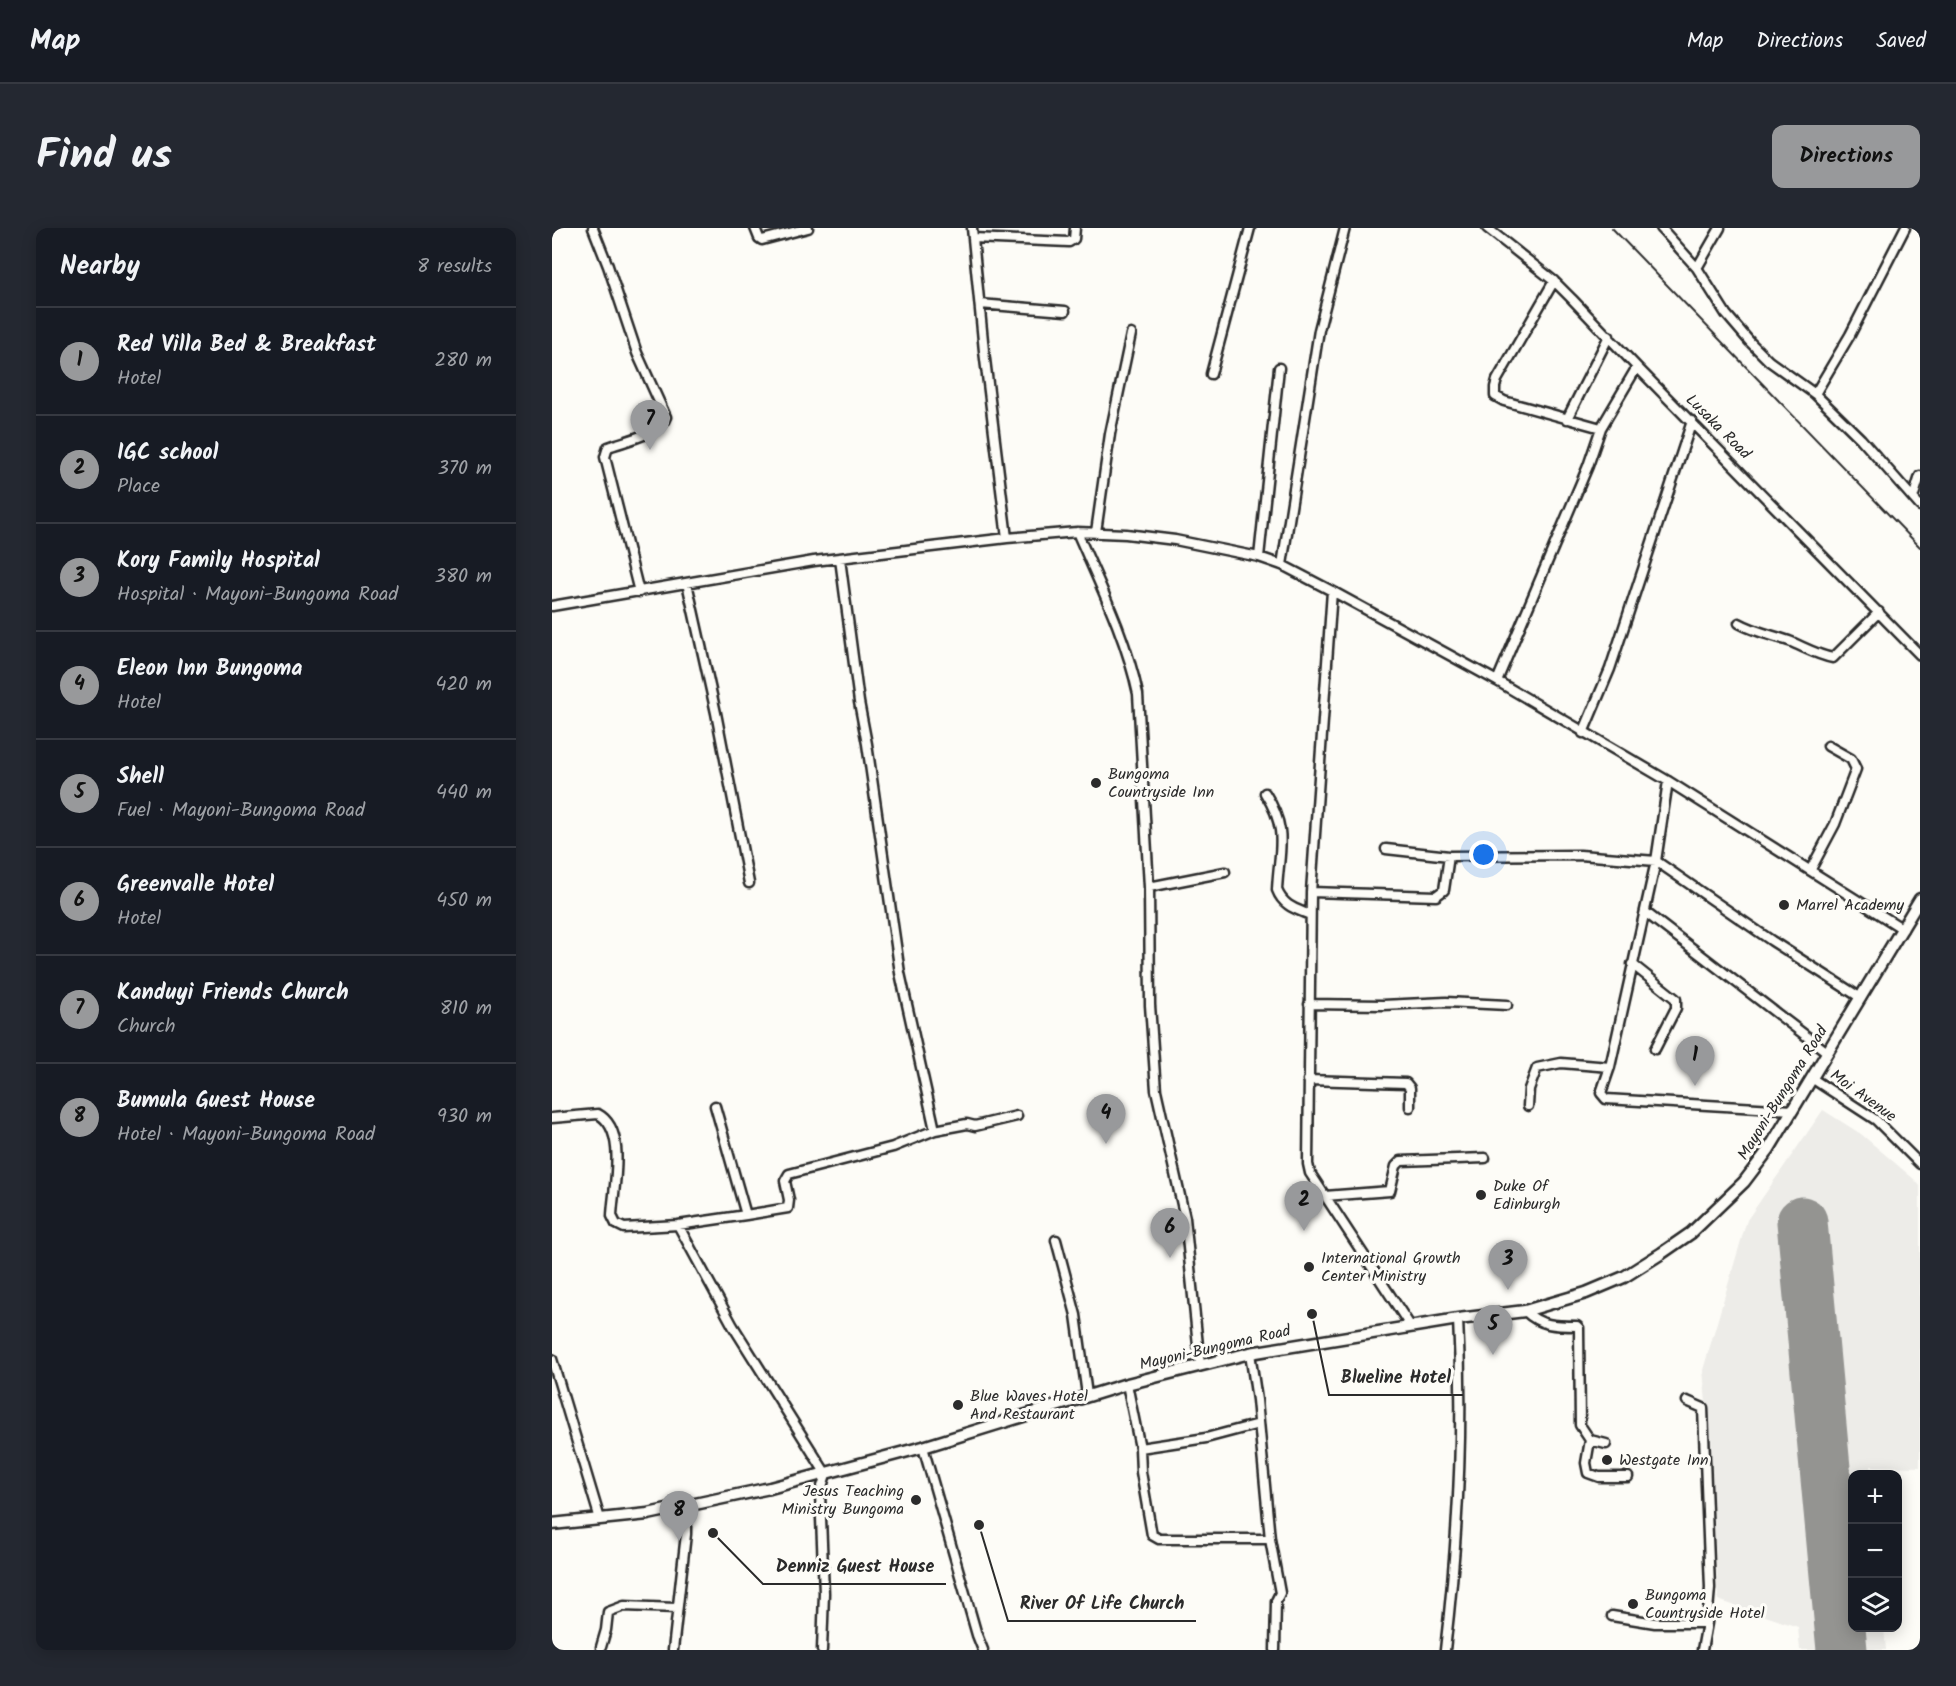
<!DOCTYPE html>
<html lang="en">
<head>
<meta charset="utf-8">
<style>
	:root { --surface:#171b24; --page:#242831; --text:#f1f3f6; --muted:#9ea1a6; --line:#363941; --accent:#98999b }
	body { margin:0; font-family:Kalam,sans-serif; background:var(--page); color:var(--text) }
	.controls { position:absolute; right:18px; bottom:18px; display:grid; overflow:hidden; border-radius:12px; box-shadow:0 3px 15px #0003 }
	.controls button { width:54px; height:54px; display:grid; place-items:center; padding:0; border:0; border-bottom:2px solid var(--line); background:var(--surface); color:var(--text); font:30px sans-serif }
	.you { position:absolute; left:932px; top:627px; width:21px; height:21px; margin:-15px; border:4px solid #fff; border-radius:50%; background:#1a73e8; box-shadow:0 0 0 9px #1a73e833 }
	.badge { display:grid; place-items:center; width:39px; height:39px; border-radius:50%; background:var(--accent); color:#111; font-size:20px; font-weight:700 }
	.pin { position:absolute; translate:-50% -50px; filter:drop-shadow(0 2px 3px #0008) }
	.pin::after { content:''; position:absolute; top:32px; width:21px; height:18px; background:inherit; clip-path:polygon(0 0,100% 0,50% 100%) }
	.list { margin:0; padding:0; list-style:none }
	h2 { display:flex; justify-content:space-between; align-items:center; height:78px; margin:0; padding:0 24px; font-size:26px }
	h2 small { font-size:20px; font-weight:400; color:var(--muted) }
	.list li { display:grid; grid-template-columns:39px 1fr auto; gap:18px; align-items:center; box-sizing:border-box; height:108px; padding:0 24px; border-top:2px solid var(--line) }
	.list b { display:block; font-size:22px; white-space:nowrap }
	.list p { margin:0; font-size:20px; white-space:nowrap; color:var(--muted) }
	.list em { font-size:20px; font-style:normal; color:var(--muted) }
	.icon { flex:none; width:33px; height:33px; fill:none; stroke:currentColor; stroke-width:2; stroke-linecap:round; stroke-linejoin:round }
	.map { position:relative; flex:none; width:1368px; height:1422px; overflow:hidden; border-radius:12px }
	header { display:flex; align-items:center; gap:36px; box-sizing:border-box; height:84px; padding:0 30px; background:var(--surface); border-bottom:2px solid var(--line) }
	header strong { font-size:28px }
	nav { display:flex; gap:33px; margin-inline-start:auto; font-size:21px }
	.intro { display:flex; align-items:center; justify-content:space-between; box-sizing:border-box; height:144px; padding:0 36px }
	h1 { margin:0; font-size:42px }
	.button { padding:15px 27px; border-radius:12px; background:var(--accent); color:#111; font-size:21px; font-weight:700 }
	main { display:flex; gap:36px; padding:0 36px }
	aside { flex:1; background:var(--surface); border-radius:12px; box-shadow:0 3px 15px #0003 }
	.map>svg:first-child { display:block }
	.built { fill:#edece8 }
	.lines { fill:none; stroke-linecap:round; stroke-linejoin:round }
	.runway { stroke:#949491; stroke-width:51 }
	.minor-casing { stroke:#2b2b2b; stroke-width:13 }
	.major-casing { stroke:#2b2b2b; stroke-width:15 }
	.minor { stroke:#fdfcf7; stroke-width:8 }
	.major { stroke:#fdfcf7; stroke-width:10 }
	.rail { stroke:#2b2b2b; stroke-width:2 }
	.poi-dot { fill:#2b2b2b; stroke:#fdfcf7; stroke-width:2 }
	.labels { text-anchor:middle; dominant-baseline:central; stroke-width:6; stroke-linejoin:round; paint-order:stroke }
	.street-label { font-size:16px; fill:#2b2b2b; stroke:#fdfcf7 }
	.poi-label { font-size:16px; fill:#2b2b2b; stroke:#fdfcf7; text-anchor:start }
	.leader { fill:none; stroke:#2b2b2b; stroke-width:2 }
	.callout-dot { fill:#2b2b2b; stroke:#fdfcf7; stroke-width:2 }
	.callout-label { font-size:18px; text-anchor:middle; font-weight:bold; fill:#2b2b2b; stroke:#fdfcf7; stroke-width:6; stroke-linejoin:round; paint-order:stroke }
</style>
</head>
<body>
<header>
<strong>Map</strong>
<nav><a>Map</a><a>Directions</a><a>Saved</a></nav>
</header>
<div class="intro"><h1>Find us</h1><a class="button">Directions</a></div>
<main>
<aside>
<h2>Nearby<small>8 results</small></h2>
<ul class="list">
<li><span class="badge">1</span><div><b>Red Villa Bed &amp; Breakfast</b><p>Hotel</p></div><em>280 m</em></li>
<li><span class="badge">2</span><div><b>IGC school</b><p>Place</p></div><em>370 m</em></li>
<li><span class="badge">3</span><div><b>Kory Family Hospital</b><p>Hospital · Mayoni-Bungoma Road</p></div><em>380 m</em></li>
<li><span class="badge">4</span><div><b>Eleon Inn Bungoma</b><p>Hotel</p></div><em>420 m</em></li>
<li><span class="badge">5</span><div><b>Shell</b><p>Fuel · Mayoni-Bungoma Road</p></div><em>440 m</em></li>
<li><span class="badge">6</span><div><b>Greenvalle Hotel</b><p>Hotel</p></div><em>450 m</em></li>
<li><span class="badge">7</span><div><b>Kanduyi Friends Church</b><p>Church</p></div><em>810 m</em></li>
<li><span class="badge">8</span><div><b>Bumula Guest House</b><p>Hotel · Mayoni-Bungoma Road</p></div><em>930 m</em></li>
</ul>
</aside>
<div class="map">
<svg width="1368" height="1422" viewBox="0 0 1368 1422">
	<rect width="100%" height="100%" fill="#fdfcf7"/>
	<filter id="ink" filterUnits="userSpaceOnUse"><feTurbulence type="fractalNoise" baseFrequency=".0167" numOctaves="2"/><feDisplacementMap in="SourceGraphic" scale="12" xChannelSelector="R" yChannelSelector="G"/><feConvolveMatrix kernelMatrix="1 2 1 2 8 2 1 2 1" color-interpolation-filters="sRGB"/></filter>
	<g filter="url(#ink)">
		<path class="built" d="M1271 882 1309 906 1363 952 1368 958V1239L1319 1238V1246H1300V1400H1332L1334 1422H1248L1246 1399 1166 1372 1159 1230 1151 1142 1195 992Z"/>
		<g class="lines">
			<path class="runway" d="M1250 994 1290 1422"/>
			<defs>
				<path id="minor" d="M41 0 56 38 85 125 114 189C109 206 72 213 56 219L53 229 87 364
					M203 0 207 10 210 12 256 0
					M420 0 432 123 455 310
					M935 0 1002 53 1020 71 1085 139 1368 427
					M1109 0 1145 40 1174 86 1198 114 1217 133 1263 166 1309 211 1368 278
					M421 10 517 14 522 11 523 0
					M1145 40 1168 0
					M1002 53 945 152 943 159V168L952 173 1049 200
					M428 76 513 83
					M659 146 698 0
					M1263 166 1298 107 1353 0
					M1015 191 1057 108
					M1361 270 1368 248
					M525 304C548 357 574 409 586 466L597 659 598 777 604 862 633 990 648 1137
					M544 304 558 206 579 106
					M707 329 727 140
					M288 331 307 474 315 516 348 745 383 902
					M730 337 767 102 793 0
					M135 355 164 485 197 655
					M780 363 759 664 756 936 758 945 859 1099
					M0 378 262 333 455 310 525 304 574 306 623 312 707 329 730 337 780 363 945 453 1116 553 1351 701
					M1187 395C1203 404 1220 407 1237 413 1252 419 1265 427 1281 430L1327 384
					M945 453 1036 238 1049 200 1085 139
					M1031 505 1058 441 1140 193
					M1116 553 1104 633 1058 839 1049 865 1054 871 1241 882
					M713 565C737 603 727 620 725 662 731 678 744 681 758 687
					M834 621 897 628 1028 627 1104 633 1220 713 1309 770
					M1259 641 1283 596 1304 541 1299 531 1276 518
					M597 659 673 644
					M759 664 884 668 892 662 897 628
					M1093 684 1275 824
					M1080 736 1124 771V780L1103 821
					M757 776 831 777 894 774 955 777
					M1261 851 1324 892 1368 936
					M756 852 854 855 858 860V879
					M163 878 194 987 236 980 237 972 233 953 237 946 341 919 383 902 415 896 423 898 465 888
					M976 878 977 861 985 840 1009 835 1058 839
					M0 890 46 886C76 902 61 960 60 988L64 996 72 1000 126 997 194 987
					M773 968 838 963 844 938 849 933 933 930
					M126 997 181 1098 274 1246 268 1265 272 1365 270 1422
					M504 1012 524 1087 535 1167
					M973 1083C988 1098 1004 1098 1025 1098L1027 1100 1028 1197 1038 1212 1054 1216
					M698 1125 705 1172 718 1311
					M0 1131 48 1291
					M575 1156 588 1220 589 1244 600 1307 607 1311H718L728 1365 724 1373 723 1422
					M1135 1173 1151 1180 1158 1360 1155 1395
					M1038 1212 1034 1235 1036 1245 1047 1249H1076
					M371 1219 425 1407 431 1422
					M588 1220 654 1210 707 1196
					M1060 1388 1103 1395H1155L1150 1422
					M49 1419 54 1402 56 1384 72 1378 124 1380
					M121 1422 134 1306V1278
					M893 1422C906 1312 912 1201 906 1091"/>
				<path id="major" d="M0 1296 96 1286 218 1260 371 1219 575 1156 698 1125 906 1091 973 1083 1034 1065 1072 1049 1110 1025 1139 1005 1192 954 1217 921 1368 671"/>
			</defs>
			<use href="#minor" class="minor-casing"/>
			<use href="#major" class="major-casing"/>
			<use href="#minor" class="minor"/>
			<use href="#major" class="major"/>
			<path class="rail" d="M1060 0 1368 319"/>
		</g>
	</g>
	<g class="poi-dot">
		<circle cx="544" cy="555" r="6"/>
		<circle cx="1232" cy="677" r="6"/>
		<circle cx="929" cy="967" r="6"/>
		<circle cx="757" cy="1039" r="6"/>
		<circle cx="406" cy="1177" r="6"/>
		<circle cx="1055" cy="1232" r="6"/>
		<circle cx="364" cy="1272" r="6"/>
		<circle cx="1081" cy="1376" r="6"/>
	</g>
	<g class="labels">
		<g class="street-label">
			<text transform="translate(1166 199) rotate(45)">Lusaka Road</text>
			<text transform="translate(1231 865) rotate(-58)">Mayoni-Bungoma Road</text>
			<text transform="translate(1311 868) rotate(36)">Moi Avenue</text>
			<text transform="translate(663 1120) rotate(-13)">Mayoni-Bungoma Road</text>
		</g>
		<g class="poi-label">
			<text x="556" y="546">Bungoma<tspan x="556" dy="18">Countryside Inn</tspan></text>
			<text x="1244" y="677">Marrel Academy</text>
			<text x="941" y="958">Duke Of<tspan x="941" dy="18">Edinburgh</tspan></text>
			<text x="769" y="1030">International Growth<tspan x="769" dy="18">Center Ministry</tspan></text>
			<text x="418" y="1168">Blue Waves Hotel<tspan x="418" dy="18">And Restaurant</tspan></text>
			<text x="1067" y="1232">Westgate Inn</text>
			<text x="352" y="1263" text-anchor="end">Jesus Teaching<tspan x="352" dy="18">Ministry Bungoma</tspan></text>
			<text x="1093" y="1367">Bungoma<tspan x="1093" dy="18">Countryside Hotel</tspan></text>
		</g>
	</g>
	<path class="leader" d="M760 1086L777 1167H911M161 1305L211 1356H394M427 1297L456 1393H644"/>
	<g class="callout-dot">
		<circle cx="760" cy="1086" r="6"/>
		<circle cx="161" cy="1305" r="6"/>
		<circle cx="427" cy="1297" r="6"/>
	</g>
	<g class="callout-label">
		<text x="844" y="1155">Blueline Hotel</text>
		<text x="303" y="1344">Denniz Guest House</text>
		<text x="550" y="1381">River Of Life Church</text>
	</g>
</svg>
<div class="controls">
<button>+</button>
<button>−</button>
<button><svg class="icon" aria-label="layers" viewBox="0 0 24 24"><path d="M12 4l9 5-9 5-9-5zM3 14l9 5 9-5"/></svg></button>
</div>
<div class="you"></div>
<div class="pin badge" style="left:1143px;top:858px">1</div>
<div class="pin badge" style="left:752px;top:1003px">2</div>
<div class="pin badge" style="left:956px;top:1062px">3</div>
<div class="pin badge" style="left:554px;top:916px">4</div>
<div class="pin badge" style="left:941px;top:1127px">5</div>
<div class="pin badge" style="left:618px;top:1030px">6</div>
<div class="pin badge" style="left:98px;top:222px">7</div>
<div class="pin badge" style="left:127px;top:1313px">8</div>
</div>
</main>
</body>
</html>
